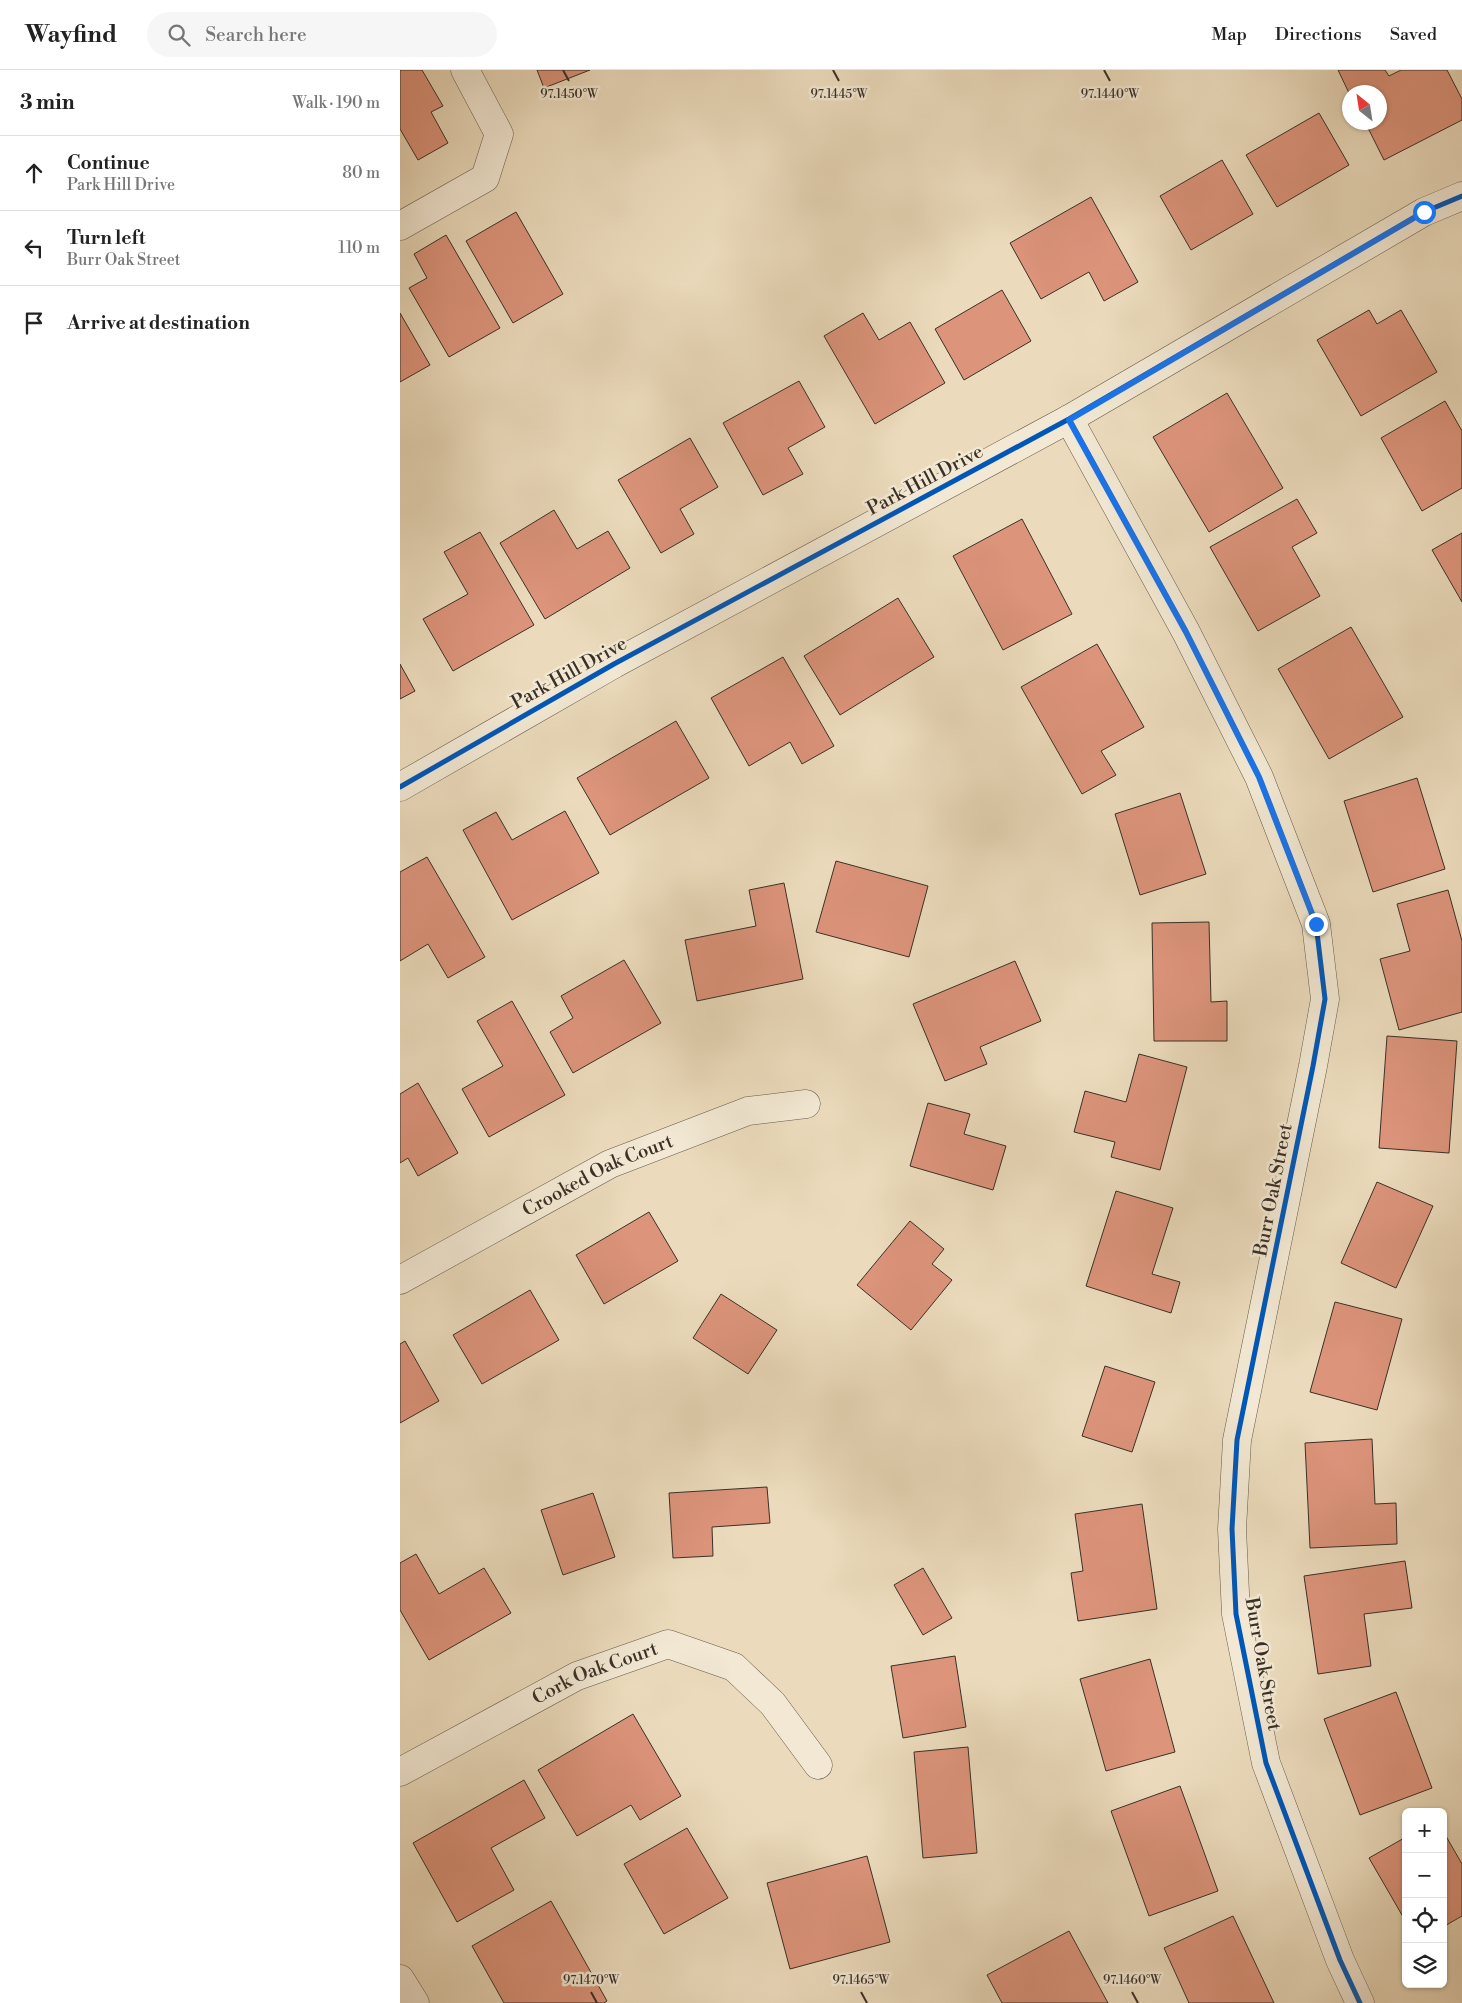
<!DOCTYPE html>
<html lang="en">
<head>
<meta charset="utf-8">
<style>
	:root { --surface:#fff; --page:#f6f6f6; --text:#222; --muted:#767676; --line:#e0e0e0 }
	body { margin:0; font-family:"Libre Bodoni",serif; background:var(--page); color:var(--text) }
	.controls { position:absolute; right:15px; bottom:15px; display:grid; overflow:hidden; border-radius:8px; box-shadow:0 1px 4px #0004 }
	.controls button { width:45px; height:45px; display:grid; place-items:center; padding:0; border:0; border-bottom:1px solid var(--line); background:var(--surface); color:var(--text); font:25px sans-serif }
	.compass { position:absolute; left:942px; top:15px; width:45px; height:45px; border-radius:50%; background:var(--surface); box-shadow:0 1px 4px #0004; rotate:330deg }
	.stop { position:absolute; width:15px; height:15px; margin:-11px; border:4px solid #1a73e8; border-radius:50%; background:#fff }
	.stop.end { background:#1a73e8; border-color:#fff; box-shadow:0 1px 5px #0008 }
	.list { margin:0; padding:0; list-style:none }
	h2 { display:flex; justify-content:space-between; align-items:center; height:65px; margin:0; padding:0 20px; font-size:21px }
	h2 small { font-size:16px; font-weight:400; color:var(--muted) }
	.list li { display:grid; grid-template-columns:32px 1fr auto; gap:15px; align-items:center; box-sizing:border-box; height:75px; padding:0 20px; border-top:1px solid var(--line) }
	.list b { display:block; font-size:19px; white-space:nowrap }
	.list p { margin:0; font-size:16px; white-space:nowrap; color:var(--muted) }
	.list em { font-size:16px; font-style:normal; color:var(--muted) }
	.icon { flex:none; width:28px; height:28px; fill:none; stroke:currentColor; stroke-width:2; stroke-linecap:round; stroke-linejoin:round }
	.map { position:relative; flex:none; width:1062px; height:1933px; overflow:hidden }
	header { display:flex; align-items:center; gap:30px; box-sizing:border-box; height:70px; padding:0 25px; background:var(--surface); border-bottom:1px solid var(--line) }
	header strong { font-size:24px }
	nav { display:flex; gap:28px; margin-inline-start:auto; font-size:18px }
	.search { width:350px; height:45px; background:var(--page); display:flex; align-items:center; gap:12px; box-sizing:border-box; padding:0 18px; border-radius:28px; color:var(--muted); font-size:19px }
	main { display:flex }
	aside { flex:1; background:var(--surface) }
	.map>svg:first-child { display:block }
	.building { fill:#dc947b; stroke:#3a3027 }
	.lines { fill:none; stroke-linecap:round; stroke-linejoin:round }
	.minor-casing { stroke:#665b4c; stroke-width:29 }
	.minor { stroke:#f2e8d3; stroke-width:28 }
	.cycleway-casing { stroke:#f2e8d3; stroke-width:8 }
	.cycleway { stroke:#0057b8; stroke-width:5 }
	.route { stroke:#1a73e8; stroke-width:6 }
	.ticks { fill:none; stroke:#3a3027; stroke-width:2 }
	.labels { text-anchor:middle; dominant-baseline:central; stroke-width:5; stroke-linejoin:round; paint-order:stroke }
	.street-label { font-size:19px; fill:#3a3027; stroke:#f2e8d3 }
	.ticks-label { font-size:12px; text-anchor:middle; fill:#3a3027; stroke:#f2e8d3; stroke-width:5; stroke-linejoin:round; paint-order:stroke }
</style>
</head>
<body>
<header>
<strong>Wayfind</strong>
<div class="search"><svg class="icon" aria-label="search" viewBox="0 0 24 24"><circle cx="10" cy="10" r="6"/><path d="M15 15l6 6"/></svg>Search here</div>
<nav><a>Map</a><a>Directions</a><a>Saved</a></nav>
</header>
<main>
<aside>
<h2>3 min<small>Walk · 190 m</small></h2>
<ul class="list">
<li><svg class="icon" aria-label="ahead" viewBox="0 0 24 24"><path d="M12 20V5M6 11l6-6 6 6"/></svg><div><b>Continue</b><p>Park Hill Drive</p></div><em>80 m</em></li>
<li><svg class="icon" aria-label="left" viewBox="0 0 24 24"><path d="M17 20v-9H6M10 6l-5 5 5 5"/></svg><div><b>Turn left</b><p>Burr Oak Street</p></div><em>110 m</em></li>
<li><svg class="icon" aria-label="arrive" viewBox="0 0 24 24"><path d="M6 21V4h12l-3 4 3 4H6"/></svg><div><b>Arrive at destination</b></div></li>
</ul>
</aside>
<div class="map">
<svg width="1062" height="1933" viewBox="0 0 1062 1933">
	<rect width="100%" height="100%" fill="#ebdbbc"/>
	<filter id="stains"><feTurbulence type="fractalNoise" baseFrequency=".004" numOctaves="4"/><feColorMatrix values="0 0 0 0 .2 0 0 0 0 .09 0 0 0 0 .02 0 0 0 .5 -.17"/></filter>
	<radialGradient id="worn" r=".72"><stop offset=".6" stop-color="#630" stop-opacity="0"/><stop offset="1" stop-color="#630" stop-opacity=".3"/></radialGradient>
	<path class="building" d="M0 0H22L43 36 31 42 48 73 18 90 0 59Z
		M137 0H190L144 18Z
		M938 0H985L989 6 1001 0H1047L1062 29V50L984 90 965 52H979V22L949 23Z
		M919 43 949 95 877 137 846 85Z
		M822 90 853 144 791 180 760 126Z
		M691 127 738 212 704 231 689 202 641 229 610 173Z
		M116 142 163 224 113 253 66 171Z
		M46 165 100 258 49 287 9 218 27 208 14 184Z
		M602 220 631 271 564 310 535 259Z
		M969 240 977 254 1001 240 1037 302 961 346 917 270Z
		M0 243 30 295 0 312Z
		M463 243 479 270 510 252 545 313 475 354 424 266Z
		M399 311 425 357 388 378 403 404 363 425 323 353Z
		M827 323 883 418 809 462 753 367Z
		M1045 331 1062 361V418L1022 441 981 368Z
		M290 368 318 417 280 439 294 464 261 483 218 410Z
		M897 429 917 463 892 477 920 526 858 561 810 477Z
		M154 440 177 479 208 461 230 498 145 549 100 473Z
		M622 449 672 544 603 580 553 486Z
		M80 462 134 555 53 601 23 549 68 524 44 482Z
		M1062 463V532L1032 480Z
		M498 528 534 587 440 645 404 586Z
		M951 557 1003 647 929 689 878 599Z
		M697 574 744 657 701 681 716 705 682 724 621 617Z
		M383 587 434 676 402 694 390 672 349 696 311 628Z
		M0 594 15 621 0 629Z
		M276 651 309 708 210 765 177 708Z
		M1017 708 1045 799 973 822 944 731Z
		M780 723 806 804 740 825 715 744Z
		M165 741 199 803 112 850 63 760 96 742 112 770Z
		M27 787 85 887 48 908 28 874 0 891V802Z
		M436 791 528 816 509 887 416 862Z
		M384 813 403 909 297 931 285 870 356 856 349 820Z
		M1048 820 1062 871V942L999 960 980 889 1010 881 997 834Z
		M809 852 811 932 827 931V971H754L752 853Z
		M224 890 261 953 173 1003 150 962 173 948 161 926Z
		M615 891 641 951 580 977 587 994 545 1011 513 934Z
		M112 931 165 1025 89 1067 62 1019 103 996 77 951Z
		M987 966 1057 971 1049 1083 979 1078Z
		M739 984 787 997 760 1100 711 1087 715 1072 674 1062 685 1021 726 1032Z
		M18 1013 58 1083 18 1106 8 1088 0 1093V1024Z
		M528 1033 570 1044 564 1064 606 1076 593 1120 510 1096Z
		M977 1112 1033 1136 996 1218 941 1193Z
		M716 1121 773 1138 752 1204 780 1212 771 1243 686 1216Z
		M249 1142 278 1191 204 1234 176 1185Z
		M510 1151 544 1179 532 1194 552 1210 511 1260 457 1215Z
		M130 1220 159 1270 82 1314 53 1265Z
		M321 1224 377 1260 348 1304 293 1268Z
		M935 1232 1002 1249 977 1340 910 1322Z
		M5 1271 39 1331 0 1353V1274Z
		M705 1296 755 1312 732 1382 682 1366Z
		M972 1369 975 1434 996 1433 997 1474 910 1478 905 1373Z
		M367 1417 370 1453 312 1457 313 1486 273 1488 269 1423Z
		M193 1423 215 1487 163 1505 141 1440Z
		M742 1434 757 1539 678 1551 671 1503 683 1501 675 1444Z
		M16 1484 39 1524 84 1498 111 1543 29 1590 0 1540V1493Z
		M1005 1491 1012 1538 964 1544 971 1596 918 1604 904 1506Z
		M523 1498 552 1548 523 1565 494 1515Z
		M555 1586 566 1657 503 1668 491 1596Z
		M750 1589 775 1682 706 1701 680 1609Z
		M996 1622 1032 1718 960 1745 924 1649Z
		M233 1644 281 1726 240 1750 231 1735 177 1766 138 1700Z
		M568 1677 577 1783 523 1788 514 1682Z
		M124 1710 145 1748 91 1778 114 1820 57 1852 13 1773Z
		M780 1716 818 1821 749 1846 711 1741Z
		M287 1758 328 1828 264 1864 224 1794Z
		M1043 1761 1062 1794V1846L1043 1857Z
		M1006 1767V1852L969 1788Z
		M467 1786 490 1872 390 1899 367 1813Z
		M151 1831 207 1931 204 1933H104L72 1876Z
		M833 1846 874 1933H789L764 1878Z
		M669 1861 708 1933H602L587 1905Z"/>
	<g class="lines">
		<defs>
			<g id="minor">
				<path d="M0 156 85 108 99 64 65 0"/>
				<path d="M669 349 786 562 859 707 916 854 925 929 913 996 837 1370 832 1459 836 1544 866 1693 940 1890 960 1933"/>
				<path d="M0 717 214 594 669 349 1024 142 1062 126"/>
				<path id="s1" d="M0 1210 210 1094 348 1041 406 1034"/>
				<path id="s2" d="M0 1702 177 1606 268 1574 334 1597 373 1634 418 1695"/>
				<path d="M0 1909 15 1933"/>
			</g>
		</defs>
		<use href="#minor" class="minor-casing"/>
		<use href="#minor" class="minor"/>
		<defs>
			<path id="cycleway" d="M669 349 786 562 859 707 916 854 925 929 913 996 837 1370 832 1459 836 1544 866 1693 940 1890 960 1933
				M0 717 214 594 669 349 1024 142 1062 126"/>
		</defs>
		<use href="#cycleway" class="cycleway-casing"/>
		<use href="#cycleway" class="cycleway"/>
	</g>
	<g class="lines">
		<path class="route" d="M916 854 859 707 786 562 669 350 1024 142"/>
	</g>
	<path class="ticks" d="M163 0 169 11M433 0 439 11M704 0 710 11M191 1922 197 1933M461 1922 467 1933M732 1922 738 1933"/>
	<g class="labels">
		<g class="street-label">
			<text transform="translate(525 410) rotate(-28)">Park Hill Drive</text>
			<text transform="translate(169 603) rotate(-29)">Park Hill Drive</text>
			<text stroke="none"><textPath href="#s1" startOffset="224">Crooked Oak Court</textPath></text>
			<text transform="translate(873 1120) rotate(-79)">Burr Oak Street</text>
			<text transform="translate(863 1594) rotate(80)">Burr Oak Street</text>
			<text stroke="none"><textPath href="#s2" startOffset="219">Cork Oak Court</textPath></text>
		</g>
	</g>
	<g class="ticks-label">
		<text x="169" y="28">97.1450°W</text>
		<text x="439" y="28">97.1445°W</text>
		<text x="710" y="28">97.1440°W</text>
		<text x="191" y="1914">97.1470°W</text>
		<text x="461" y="1914">97.1465°W</text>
		<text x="732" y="1914">97.1460°W</text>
	</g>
	<rect width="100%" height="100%" filter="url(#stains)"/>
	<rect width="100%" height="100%" fill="url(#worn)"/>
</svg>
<div class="controls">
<button>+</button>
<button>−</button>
<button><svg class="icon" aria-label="locate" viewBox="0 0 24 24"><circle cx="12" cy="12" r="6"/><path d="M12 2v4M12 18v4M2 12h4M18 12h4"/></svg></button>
<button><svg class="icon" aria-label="layers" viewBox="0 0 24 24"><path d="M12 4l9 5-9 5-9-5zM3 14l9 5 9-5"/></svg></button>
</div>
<svg class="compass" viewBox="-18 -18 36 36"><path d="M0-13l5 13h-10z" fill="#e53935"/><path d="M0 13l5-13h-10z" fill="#767676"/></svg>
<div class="stop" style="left:1024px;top:142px"></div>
<div class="stop end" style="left:916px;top:854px"></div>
</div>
</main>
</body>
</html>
